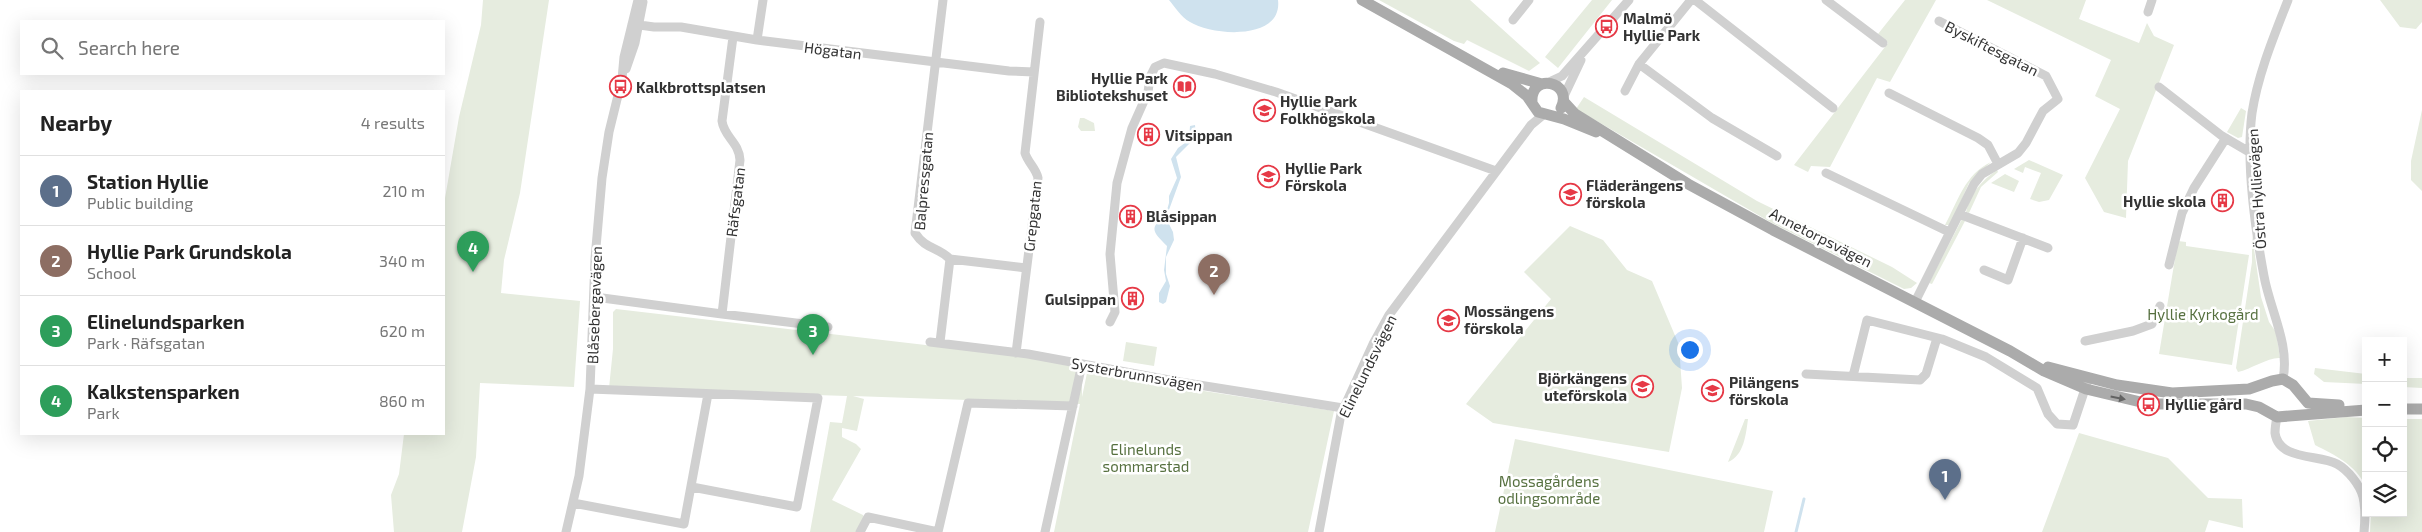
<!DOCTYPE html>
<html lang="en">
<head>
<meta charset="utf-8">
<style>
	:root { --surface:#fff; --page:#f2f2f2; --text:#222; --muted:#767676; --line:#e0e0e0; --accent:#e63946 }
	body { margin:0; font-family:"Exo 2",sans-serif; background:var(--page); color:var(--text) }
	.controls { position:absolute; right:15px; bottom:15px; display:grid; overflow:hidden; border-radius:0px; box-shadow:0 5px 20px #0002 }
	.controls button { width:45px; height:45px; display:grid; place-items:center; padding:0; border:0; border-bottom:1px solid var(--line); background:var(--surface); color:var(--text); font:25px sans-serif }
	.you { position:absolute; left:1689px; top:349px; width:18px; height:18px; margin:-12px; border:4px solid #fff; border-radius:50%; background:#1a73e8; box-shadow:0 0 0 8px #1a73e833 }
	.badge { display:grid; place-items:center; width:32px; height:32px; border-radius:50%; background:var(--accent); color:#fff; font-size:16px; font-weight:700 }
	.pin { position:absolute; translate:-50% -41px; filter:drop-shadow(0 1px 2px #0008) }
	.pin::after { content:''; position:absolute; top:26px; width:18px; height:15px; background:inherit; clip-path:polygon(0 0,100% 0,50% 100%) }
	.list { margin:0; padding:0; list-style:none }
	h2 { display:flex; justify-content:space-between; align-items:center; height:65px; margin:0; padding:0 20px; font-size:21px }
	h2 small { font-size:16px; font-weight:400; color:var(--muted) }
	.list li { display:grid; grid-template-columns:32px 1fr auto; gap:15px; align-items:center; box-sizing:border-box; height:70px; padding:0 20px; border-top:1px solid var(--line) }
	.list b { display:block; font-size:19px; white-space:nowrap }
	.list p { margin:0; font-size:16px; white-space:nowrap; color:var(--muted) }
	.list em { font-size:16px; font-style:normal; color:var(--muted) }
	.icon { flex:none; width:28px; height:28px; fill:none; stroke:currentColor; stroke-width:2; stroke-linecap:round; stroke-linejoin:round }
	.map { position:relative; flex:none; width:2422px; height:532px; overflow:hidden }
	.search { position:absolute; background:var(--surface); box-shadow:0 5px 20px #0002; left:20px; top:20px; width:425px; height:55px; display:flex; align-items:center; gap:12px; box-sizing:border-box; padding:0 18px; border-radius:0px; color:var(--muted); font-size:19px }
	.panel { position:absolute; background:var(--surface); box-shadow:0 5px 20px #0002; left:20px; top:90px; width:425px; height:345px; border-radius:0px }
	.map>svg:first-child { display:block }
	.green { fill:#e6ecdf }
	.water { fill:#cfe2ee }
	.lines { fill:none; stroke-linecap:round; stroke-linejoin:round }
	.stream { stroke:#cfe2ee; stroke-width:3 }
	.minor { stroke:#d0d0d0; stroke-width:9 }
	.major { stroke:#ababab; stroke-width:11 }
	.oneway { fill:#636363 }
	.labels { text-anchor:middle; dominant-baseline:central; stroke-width:5; stroke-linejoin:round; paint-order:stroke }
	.poi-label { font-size:15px; font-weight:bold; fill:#333; stroke:#fff; text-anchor:start }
	.street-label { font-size:15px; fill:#333; stroke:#fff }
	.park-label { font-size:15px; fill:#56703f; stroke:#fff }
</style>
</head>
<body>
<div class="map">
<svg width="2422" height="532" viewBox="0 0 2422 532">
	<rect width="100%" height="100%" fill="#fff"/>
	<path class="green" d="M483 0H549L520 193 504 260 501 293 580 301 574 387 480 383 476 457 462 532H394L391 495 399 474 404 434H444V204L459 117 481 25Z
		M1379 0H1470L1540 63 1529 71 1467 40 1464 44 1454 41Z
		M1592 0H1612L1558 68 1545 57Z
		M1905 0H1936L1890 82 1877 78 1830 167 1811 166 1808 172 1794 165 1888 43 1878 34Z
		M1987 0H2086L2079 19 2139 43 2147 23 2154 36 2174 45 2128 161 2126 218 2104 212 2085 178 2120 109 2095 96 2111 60Z
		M2380 0H2422V22L2416 29 2400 27Z
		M1584 97 1757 201 1892 267 1917 283 1911 288 1904 289 1772 223 1576 109Z
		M2241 108 2246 111 2242 137 2238 138 2227 132Z
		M2422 110V191L2411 180V161Z
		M1080 118H1084L1094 123 1095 131H1081L1078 127Z
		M2029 160 2063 175 2049 200 2039 202 2030 199 2041 173 2025 167 2023 173 2014 169Z
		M1991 162 1969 183 1950 225H1945C1958 201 1965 174 1991 162Z
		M1997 170 1998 172 1981 187 1969 213 1966 212C1970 194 1982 180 1997 170Z
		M2005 174 2019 181 2014 192 1991 183Z
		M1962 219 1965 221 1932 284 1929 283Z
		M1570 226 1603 240 1627 270 1652 281 1679 345 1682 388 1669 452 1493 423 1466 404 1551 299 1524 272Z
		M2252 235 2261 297 2269 322 2276 332 2280 358C2269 357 2251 369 2238 372L2236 368 2252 262Z
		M2178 241 2186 242V246L2249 255 2232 365 2159 354Z
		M616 309 1072 362 1082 364V397L1087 373 1334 411 1308 532H1054L1080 404 853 396 864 399 857 431 842 428V437L856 444 861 449 832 500 863 515 866 524 861 532H810L830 422 842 423 847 396 609 388 613 349V312Z
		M1126 342 1157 347 1154 366 1123 361Z
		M2315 368 2366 374V384L2324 382 2314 374Z
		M2403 378H2422V388L2403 387Z
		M2346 417 2366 418V487C2356 465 2335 455 2315 445L2308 421Z
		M1745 419H1748C1746 434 1744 456 1728 462Z
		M2403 419H2422V532H2370L2371 513H2403Z
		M2079 433 2168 458 2208 498 2242 499 2243 528 2209 520 2205 532H2042Z
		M1515 439 1773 491 1764 532H1495Z"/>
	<path class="water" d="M1169 0H1278C1283 41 1212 36 1190 22 1181 17 1175 7 1169 0Z
		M1195 125 1196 137 1176 157 1181 177 1166 218 1173 232 1174 240 1166 257V274L1170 286 1166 302 1163 304 1159 302V293L1166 281 1164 270 1167 246C1155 234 1147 228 1165 217L1169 203V196L1177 178 1171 159 1178 148 1189 140 1190 126Z"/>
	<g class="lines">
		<path class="stream" d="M1796 532 1804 499"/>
		<path class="minor" d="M1695 0 1833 108
			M1826 0 1883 43
			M2148 12 2152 0
			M1513 20 1529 0
			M632 24 654 27H681L757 40 1009 71 1034 72
			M733 37 722 121C724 137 739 142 740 160L722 314 828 327
			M757 40 763 0
			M1639 64 1712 118 1777 156
			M626 69 635 43 643 2
			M1547 83 1562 76 1629 0
			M2159 87 2222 136 2251 153
			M1625 91 1639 64 1691 0
			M1889 93 1978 138 1988 145 1998 164
			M1564 96 1581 60
			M1826 173 1949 232
			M1959 214 2048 248
			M950 259 1026 268
			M2169 265 2182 213 2194 188 2226 138
			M1984 270 2008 280 2023 238
			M595 297 722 314
			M1915 302 1974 184 1982 174 2018 153 2026 143 2043 111 2058 99 2046 76 1939 21
			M1110 322 1115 312 1110 254 1117 183 1132 128 1148 92 1150 77 1155 67 1164 63 1215 74 1276 92 1496 171
			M2085 341 2133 331 2152 324 2160 306
			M930 342 1028 354 1180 382 1343 408
			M940 342 950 259C937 246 926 250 915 233L943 0
			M1016 353 1038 178C1036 168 1028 163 1025 153L1040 22
			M1806 374 1920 380 1926 374 1937 338
			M1853 376 1867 320 1942 339 1986 357 2037 388 2048 414 2057 424 2073 425 2087 383
			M2283 379C2290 344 2270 310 2264 276 2255 228 2246 161 2252 113 2258 74 2274 36 2288 0
			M590 389 818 398 797 507 692 487
			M2277 417C2276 422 2275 428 2275 433 2279 461 2319 454 2337 464 2348 470 2360 485 2363 497 2366 509 2365 520 2364 532
			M573 503 684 524 708 394
			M566 532 579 476 590 389 595 259 602 178 609 132 622 79 624 57 638 0
			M860 532 868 517 938 532
			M938 532 968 403 1073 406
			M1045 532 1082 364
			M1319 532 1341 414 1373 344 1389 315 1531 125 1543 115"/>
		<path class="major" d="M1362 0 1512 84 1527 96 1538 112 1564 119 1596 132
			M1503 73 1542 84
			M1532 102C1530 72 1574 81 1561 108
			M1564 102 1575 114 1688 184 1773 230 2010 351 2044 371 2086 389 2149 404H2246L2259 407 2277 417 2366 410
			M2048 367 2117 385 2172 393 2249 389 2272 381 2283 379 2293 385 2308 403 2339 405
			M2403 409H2422"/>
	</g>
	<defs><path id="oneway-solid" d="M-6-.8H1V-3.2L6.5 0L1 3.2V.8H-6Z" transform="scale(1.25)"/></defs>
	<use class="oneway" href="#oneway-solid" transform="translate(2118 398) rotate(11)"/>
	<defs>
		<symbol id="bus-ring" viewBox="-11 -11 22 22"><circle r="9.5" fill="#fff" stroke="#e63946" stroke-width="1.5"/><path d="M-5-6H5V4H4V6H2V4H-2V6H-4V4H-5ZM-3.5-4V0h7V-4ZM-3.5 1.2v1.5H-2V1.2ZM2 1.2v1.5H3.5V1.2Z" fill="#e63946"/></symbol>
		<symbol id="library-ring" viewBox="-11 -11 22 22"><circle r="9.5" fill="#fff" stroke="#e63946" stroke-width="1.5"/><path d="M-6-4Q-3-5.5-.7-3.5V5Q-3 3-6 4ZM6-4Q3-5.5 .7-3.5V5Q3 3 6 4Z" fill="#e63946"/></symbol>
		<symbol id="university-ring" viewBox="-11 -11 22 22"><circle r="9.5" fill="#fff" stroke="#e63946" stroke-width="1.5"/><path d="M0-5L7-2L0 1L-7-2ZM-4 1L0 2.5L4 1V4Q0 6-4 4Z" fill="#e63946"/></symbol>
		<symbol id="building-ring" viewBox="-11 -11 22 22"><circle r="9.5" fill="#fff" stroke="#e63946" stroke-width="1.5"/><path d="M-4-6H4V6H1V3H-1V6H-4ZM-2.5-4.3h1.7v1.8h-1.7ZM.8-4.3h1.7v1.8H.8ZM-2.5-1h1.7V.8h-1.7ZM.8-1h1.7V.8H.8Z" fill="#e63946"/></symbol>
		<symbol id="school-ring" viewBox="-11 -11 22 22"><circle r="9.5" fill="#fff" stroke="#e63946" stroke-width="1.5"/><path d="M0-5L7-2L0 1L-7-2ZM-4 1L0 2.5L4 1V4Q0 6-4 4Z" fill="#e63946"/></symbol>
	</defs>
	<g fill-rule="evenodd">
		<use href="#bus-ring" x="1594" y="14" width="25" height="25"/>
		<use href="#bus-ring" x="608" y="74" width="25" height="25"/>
		<use href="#library-ring" x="1172" y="74" width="25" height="25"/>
		<use href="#university-ring" x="1252" y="98" width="25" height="25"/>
		<use href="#building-ring" x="1136" y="122" width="25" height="25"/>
		<use href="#school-ring" x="1256" y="164" width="25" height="25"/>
		<use href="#school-ring" x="1558" y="182" width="25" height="25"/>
		<use href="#building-ring" x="2210" y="188" width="25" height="25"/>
		<use href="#building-ring" x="1118" y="204" width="25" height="25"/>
		<use href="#building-ring" x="1120" y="286" width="25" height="25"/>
		<use href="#school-ring" x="1436" y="308" width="25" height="25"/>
		<use href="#school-ring" x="1630" y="374" width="25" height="25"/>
		<use href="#school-ring" x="1700" y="378" width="25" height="25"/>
		<use href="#bus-ring" x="2136" y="392" width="25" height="25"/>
	</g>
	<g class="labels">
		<g class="poi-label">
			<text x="1623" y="18">Malmö<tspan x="1623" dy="17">Hyllie Park</tspan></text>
			<text x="1168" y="78" text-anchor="end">Hyllie Park<tspan x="1168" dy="17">Bibliotekshuset</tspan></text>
			<text x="636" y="87">Kalkbrottsplatsen</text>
			<text x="1280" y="101">Hyllie Park<tspan x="1280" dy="17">Folkhögskola</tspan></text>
			<text x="1165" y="135">Vitsippan</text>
			<text x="1285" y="168">Hyllie Park<tspan x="1285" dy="17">Förskola</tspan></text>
			<text x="1586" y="185">Fläderängens<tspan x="1586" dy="17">förskola</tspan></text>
			<text x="2206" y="201" text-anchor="end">Hyllie skola</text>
			<text x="1146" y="216">Blåsippan</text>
			<text x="1116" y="299" text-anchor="end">Gulsippan</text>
			<text x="1464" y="311">Mossängens<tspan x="1464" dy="17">förskola</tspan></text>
			<text x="1627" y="378" text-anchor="end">Björkängens<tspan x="1627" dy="17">uteförskola</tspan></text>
			<text x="1729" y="382">Pilängens<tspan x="1729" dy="17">förskola</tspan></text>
			<text x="2165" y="404">Hyllie gård</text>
		</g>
		<g class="street-label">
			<text transform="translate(1992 48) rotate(27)">Byskiftesgatan</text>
			<text transform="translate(833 50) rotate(7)">Högatan</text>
			<text transform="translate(923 181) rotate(-85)">Balpressgatan</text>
			<text transform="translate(2256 189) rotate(-94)">Östra Hyllievägen</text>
			<text transform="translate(735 202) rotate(-83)">Räfsgatan</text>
			<text transform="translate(1032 216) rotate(-84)">Grepgatan</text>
			<text transform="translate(1821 237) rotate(27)">Annetorpsvägen</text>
			<text transform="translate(594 305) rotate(-88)">Blåsebergavägen</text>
			<text transform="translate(1367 366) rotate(-64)">Elinelundsvägen</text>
			<text transform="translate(1137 374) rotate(10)">Systerbrunnsvägen</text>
		</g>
		<g class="park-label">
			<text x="2203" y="314">Hyllie Kyrkogård</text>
			<text x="1146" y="449">Elinelunds<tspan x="1146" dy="17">sommarstad</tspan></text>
			<text x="1549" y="481">Mossagårdens<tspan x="1549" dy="17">odlingsområde</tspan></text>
		</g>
	</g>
</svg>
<div class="controls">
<button>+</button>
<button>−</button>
<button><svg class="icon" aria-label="locate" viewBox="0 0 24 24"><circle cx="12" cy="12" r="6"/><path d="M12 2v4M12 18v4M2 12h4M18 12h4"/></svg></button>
<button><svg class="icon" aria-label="layers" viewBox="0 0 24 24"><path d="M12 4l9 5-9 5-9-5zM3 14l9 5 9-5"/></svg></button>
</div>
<div class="you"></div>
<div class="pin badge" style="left:1945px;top:500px;background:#5c6f8a">1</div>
<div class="pin badge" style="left:1214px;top:295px;background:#8d6e63">2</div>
<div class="pin badge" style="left:813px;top:355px;background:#2e9e5b">3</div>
<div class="pin badge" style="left:473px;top:272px;background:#2e9e5b">4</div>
<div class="search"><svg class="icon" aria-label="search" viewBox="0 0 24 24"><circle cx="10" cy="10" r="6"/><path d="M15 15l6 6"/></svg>Search here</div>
<section class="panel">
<h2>Nearby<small>4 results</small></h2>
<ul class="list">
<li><span class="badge" style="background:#5c6f8a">1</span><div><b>Station Hyllie</b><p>Public building</p></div><em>210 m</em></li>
<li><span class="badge" style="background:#8d6e63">2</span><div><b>Hyllie Park Grundskola</b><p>School</p></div><em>340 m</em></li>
<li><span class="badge" style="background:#2e9e5b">3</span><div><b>Elinelundsparken</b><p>Park · Räfsgatan</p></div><em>620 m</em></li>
<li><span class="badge" style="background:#2e9e5b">4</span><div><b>Kalkstensparken</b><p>Park</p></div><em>860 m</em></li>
</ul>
</section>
</div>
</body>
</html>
